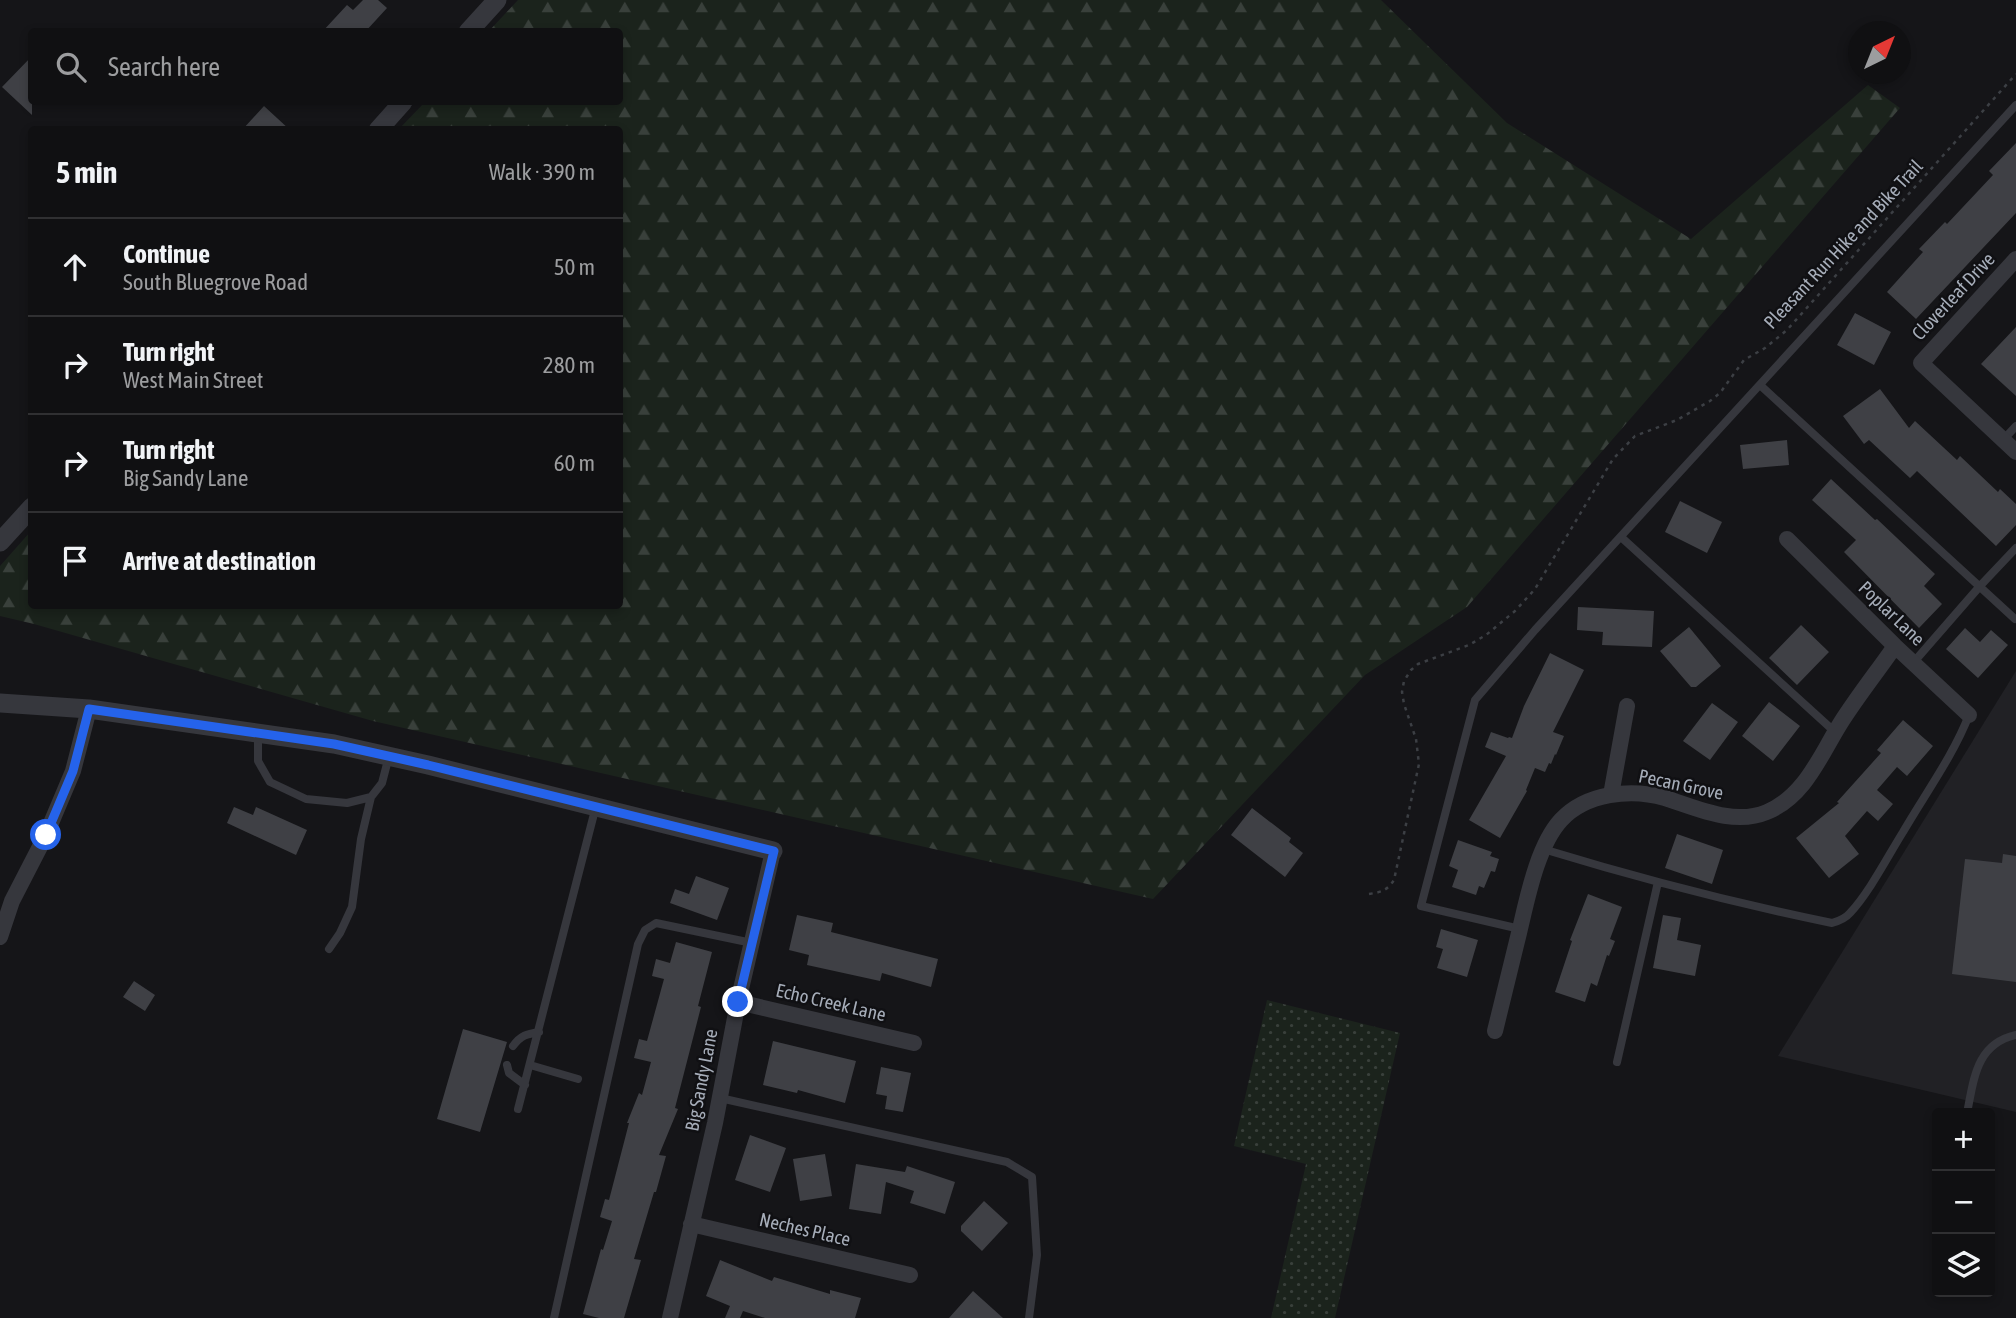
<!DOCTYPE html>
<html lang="en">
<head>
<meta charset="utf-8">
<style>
	:root { --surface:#101012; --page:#19191b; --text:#f1f3f6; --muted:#9c9d9f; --line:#303032 }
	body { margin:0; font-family:"Asap Condensed",sans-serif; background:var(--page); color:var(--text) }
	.controls { position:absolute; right:21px; bottom:21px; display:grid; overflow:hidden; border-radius:7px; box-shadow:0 4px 10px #0003 }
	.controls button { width:63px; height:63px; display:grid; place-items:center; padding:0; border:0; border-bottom:2px solid var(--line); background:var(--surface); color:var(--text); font:35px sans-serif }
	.compass { position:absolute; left:1848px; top:21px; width:63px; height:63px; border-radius:50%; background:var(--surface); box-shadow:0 4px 10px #0003; rotate:43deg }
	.stop { position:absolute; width:21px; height:21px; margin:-16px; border:5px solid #2563eb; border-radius:50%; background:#fff }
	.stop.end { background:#2563eb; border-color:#fff; box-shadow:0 2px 7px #0008 }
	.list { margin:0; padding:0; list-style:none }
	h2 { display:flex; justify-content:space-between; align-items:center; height:91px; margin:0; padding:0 28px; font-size:30px }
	h2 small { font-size:23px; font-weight:400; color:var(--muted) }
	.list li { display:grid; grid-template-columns:46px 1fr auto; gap:21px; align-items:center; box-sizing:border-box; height:98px; padding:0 28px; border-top:2px solid var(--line) }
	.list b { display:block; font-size:26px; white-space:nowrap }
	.list p { margin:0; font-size:23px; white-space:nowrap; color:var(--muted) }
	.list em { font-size:23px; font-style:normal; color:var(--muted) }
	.icon { flex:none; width:38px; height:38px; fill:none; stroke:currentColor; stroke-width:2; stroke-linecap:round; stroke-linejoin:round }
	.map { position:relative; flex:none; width:2016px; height:1318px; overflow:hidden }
	.search { position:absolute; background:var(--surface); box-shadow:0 4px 10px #0003; left:28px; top:28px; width:595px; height:77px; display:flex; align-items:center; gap:18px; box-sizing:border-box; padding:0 24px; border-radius:7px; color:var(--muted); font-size:26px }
	.panel { position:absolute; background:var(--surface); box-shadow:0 4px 10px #0003; left:28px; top:126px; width:595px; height:483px; border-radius:7px }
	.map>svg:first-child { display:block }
	.built { fill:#212125 }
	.grass { fill:url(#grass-dots) }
	.forest { fill:url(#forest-firs) }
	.building { fill:#3f4045 }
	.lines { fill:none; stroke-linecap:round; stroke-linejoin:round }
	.path { stroke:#3c3f44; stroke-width:2.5; stroke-dasharray:3.5 5; stroke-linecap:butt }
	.service { stroke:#36373d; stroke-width:8 }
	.minor { stroke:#36373d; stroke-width:16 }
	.tertiary { stroke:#36373d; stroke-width:19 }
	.route { stroke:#2563eb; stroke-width:9 }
	.labels { text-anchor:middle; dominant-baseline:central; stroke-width:5; stroke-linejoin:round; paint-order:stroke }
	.street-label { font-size:19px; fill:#a6adb9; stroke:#101013 }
</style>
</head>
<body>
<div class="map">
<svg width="2016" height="1318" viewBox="0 0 2016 1318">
	<defs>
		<pattern id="grass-dots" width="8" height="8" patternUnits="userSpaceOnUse" patternTransform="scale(1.75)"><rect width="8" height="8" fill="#1b231c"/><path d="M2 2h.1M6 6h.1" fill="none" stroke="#39403b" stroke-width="1.8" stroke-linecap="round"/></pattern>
		<pattern id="forest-firs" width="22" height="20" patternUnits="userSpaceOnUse" patternTransform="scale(1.75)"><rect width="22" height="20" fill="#1b231c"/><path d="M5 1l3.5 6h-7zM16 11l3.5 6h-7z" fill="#39403b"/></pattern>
	</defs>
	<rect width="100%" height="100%" fill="#151518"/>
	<path class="built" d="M2016 671V1112L1778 1056Z"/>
	<path class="grass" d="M1267 1000 1400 1033 1335 1318H1271L1306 1164 1234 1146Z"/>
	<path class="forest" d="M518 0H1381L1507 123 1691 239 1868 85 1900 108 1467 607 1365 675 1153 899 373 721 34 624 0 616V566L31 531 32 606H620V130L399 129 425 102H620V32L489 31Z"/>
	<path class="building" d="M363 0H378L387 8 365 32H322L347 5 353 10Z
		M32 56V115L2 87Z
		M264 106 290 130H242Z
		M2016 143V213L1916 319 1887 292 1923 252 1919 249 1945 222 1947 224 1993 175 1989 171Z
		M1855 313 1891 332 1874 365 1837 345Z
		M2016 327V396L1981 364Z
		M1880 389 1909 428 1915 421 1957 460 1960 456 1998 492 2000 489 2016 504V525L1996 546 1917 471 1910 478 1869 440 1864 444 1843 416Z
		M1787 440 1789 465 1743 469 1740 445Z
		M1831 479 1875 520 1877 519 1935 574 1924 586 1942 604 1919 628 1844 552 1856 540 1812 500Z
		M1680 501 1722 522 1707 553 1665 532Z
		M1578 607 1654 611 1652 647 1602 645 1603 632 1577 630Z
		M1801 625 1829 652 1797 685 1769 658Z
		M1689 627 1721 666 1696 687H1691L1660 651Z
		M1965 628 1980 642 1991 630 2008 645 1978 678 1946 649Z
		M1550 653 1584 670 1553 732 1564 736 1556 755 1555 754 1551 764 1549 763 1545 772 1535 768 1526 790 1527 791 1500 838 1469 820 1506 756 1485 747 1491 732 1508 738 1509 737 1512 738 1524 706Z
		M1769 702 1800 726 1773 761 1742 736Z
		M1712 703 1738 722 1710 760 1683 741Z
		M1903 720 1933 746 1907 776 1897 767 1877 790 1893 804 1878 821 1867 811 1845 836 1859 854 1829 878 1796 838 1839 803 1837 802 1881 753 1877 750Z
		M234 807 253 815 256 807 307 830 296 855 227 823Z
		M1252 808 1291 838 1289 842 1303 853 1285 877 1231 835Z
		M1677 834 1723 850 1712 884 1665 868Z
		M1458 840 1492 852 1490 856 1499 859 1495 872 1491 871 1484 888 1479 886 1476 895 1452 887 1458 870 1449 866Z
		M2003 854 2016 856V982L1952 974 1965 859 2002 863Z
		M696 876 729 888 717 920 670 903 675 889 689 894Z
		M1588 894 1622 907 1610 939 1615 941 1609 956 1607 955 1597 986 1591 983 1585 1002 1555 992 1572 941 1570 940Z
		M797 915 833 923 831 932 938 959 931 987 882 973 880 981 807 965 809 955 789 950Z
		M1663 915 1681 918 1677 940 1701 945 1695 976 1653 968Z
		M1441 929 1478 940 1467 977 1437 968 1443 949 1436 947Z
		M676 942 712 952 698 1006 701 1007 675 1108 678 1109 659 1155 666 1156 656 1192H654L634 1259 641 1260 624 1318H599L583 1314 601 1249 603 1250 612 1221 600 1217 605 1199 609 1200 629 1123H627L639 1093 642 1095 651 1062 634 1058 639 1039 647 1041 664 979 652 976 656 959 670 963Z
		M134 981 155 995 145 1011 123 997Z
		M463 1029 507 1042 480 1132 437 1119Z
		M773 1041 856 1061 845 1103 798 1090 797 1093 763 1085Z
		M881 1067 911 1073 903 1112 885 1109 887 1096 876 1094Z
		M750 1135 786 1148 770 1192 735 1180Z
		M825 1154 832 1196 800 1201 793 1159Z
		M856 1164 905 1172 907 1166 955 1182 945 1214 910 1203 914 1191 886 1182 881 1214 849 1209Z
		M984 1201 1008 1223 982 1251 961 1231V1226Z
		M720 1260 772 1281 774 1277 830 1294V1290L861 1298 855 1318H765L743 1311 740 1318H725L730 1306 706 1296Z
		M973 1291 1003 1318H949Z"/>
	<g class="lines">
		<path class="path" d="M1369 894C1381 892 1387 891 1394 880L1419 764 1416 739 1404 704 1402 692 1404 681 1411 670 1418 664 1469 645 1486 635 1515 611 1535 589 1613 459 1635 436 1677 420 1710 401 1720 393 1744 360 1765 348 1787 330 2016 74"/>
		<path class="service" d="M1760 385 2015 619
			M2003 440 2016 426
			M1621 537 1835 732
			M1913 663 1980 586 2016 548
			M258 734V761L270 782 306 799 347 803 371 797 382 783 389 756
			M1543 849C1638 878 1734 903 1832 923 1839 921 1845 919 1850 913 1869 893 1888 856 1903 832 1925 794 1953 756 1969 715
			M1520 929 1421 906 1475 700 1535 630 2016 105
			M329 949 340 933 352 907 361 839 371 797
			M513 1046C521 1035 527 1034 539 1032
			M1617 1062 1658 882
			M507 1065 509 1073 525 1085
			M530 1065 578 1079
			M720 1098 1007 1162 1032 1177 1037 1255 1029 1318
			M518 1109 596 806
			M1967 1113C1974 1079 1976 1044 2016 1035
			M554 1318 638 944 645 930 656 923 752 943"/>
		<path class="minor" d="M2016 259 1921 363 2016 452
			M1787 539 1895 646 1969 715
			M1611 795 1627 706
			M0 937 12 901 46 835 73 771 89 709
			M738 1002 914 1043
			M1495 1031C1503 999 1511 966 1519 933 1527 900 1537 846 1561 820 1586 793 1631 788 1665 798 1697 808 1734 826 1767 812 1805 796 1820 756 1840 724 1857 697 1877 672 1895 646
			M691 1224 910 1275
			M670 1318 715 1123 738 1002 773 851"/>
		<path class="tertiary" d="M468 32 497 0
			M378 130 403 102
			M0 542 32 507
			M0 703 89 709 334 744 428 765 773 851"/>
	</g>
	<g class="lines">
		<path class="route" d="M46 835 73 771 89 709 334 744 428 765 774 851 738 1002"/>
	</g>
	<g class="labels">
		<g class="street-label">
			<text transform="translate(1843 244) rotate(-47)">Pleasant Run Hike and Bike Trail</text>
			<text transform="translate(1953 296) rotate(-47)">Cloverleaf Drive</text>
			<text transform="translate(1892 613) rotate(44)">Poplar Lane</text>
			<text transform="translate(1681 784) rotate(12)">Pecan Grove</text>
			<text transform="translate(831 1002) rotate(13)">Echo Creek Lane</text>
			<text transform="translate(701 1080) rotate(-79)">Big Sandy Lane</text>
			<text transform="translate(805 1229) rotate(13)">Neches Place</text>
		</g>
	</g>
</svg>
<div class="controls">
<button>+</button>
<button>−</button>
<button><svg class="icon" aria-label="layers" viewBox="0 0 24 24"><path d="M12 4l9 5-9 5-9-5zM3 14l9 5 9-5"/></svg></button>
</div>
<svg class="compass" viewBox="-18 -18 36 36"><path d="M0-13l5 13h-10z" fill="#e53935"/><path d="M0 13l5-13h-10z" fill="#9c9d9f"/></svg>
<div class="stop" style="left:46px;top:835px"></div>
<div class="stop end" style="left:738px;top:1002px"></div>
<div class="search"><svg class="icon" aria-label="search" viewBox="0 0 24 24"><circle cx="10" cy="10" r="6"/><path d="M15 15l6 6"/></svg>Search here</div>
<section class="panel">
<h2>5 min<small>Walk · 390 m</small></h2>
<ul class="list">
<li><svg class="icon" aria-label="ahead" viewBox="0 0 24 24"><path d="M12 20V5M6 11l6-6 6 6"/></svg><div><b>Continue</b><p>South Bluegrove Road</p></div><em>50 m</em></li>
<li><svg class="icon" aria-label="right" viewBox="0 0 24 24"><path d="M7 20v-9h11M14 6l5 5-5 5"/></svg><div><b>Turn right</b><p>West Main Street</p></div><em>280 m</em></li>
<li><svg class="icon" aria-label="right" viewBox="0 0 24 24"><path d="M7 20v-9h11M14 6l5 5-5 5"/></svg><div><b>Turn right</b><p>Big Sandy Lane</p></div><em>60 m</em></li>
<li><svg class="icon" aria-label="arrive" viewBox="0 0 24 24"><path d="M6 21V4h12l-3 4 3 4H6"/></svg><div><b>Arrive at destination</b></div></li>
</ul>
</section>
</div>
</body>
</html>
